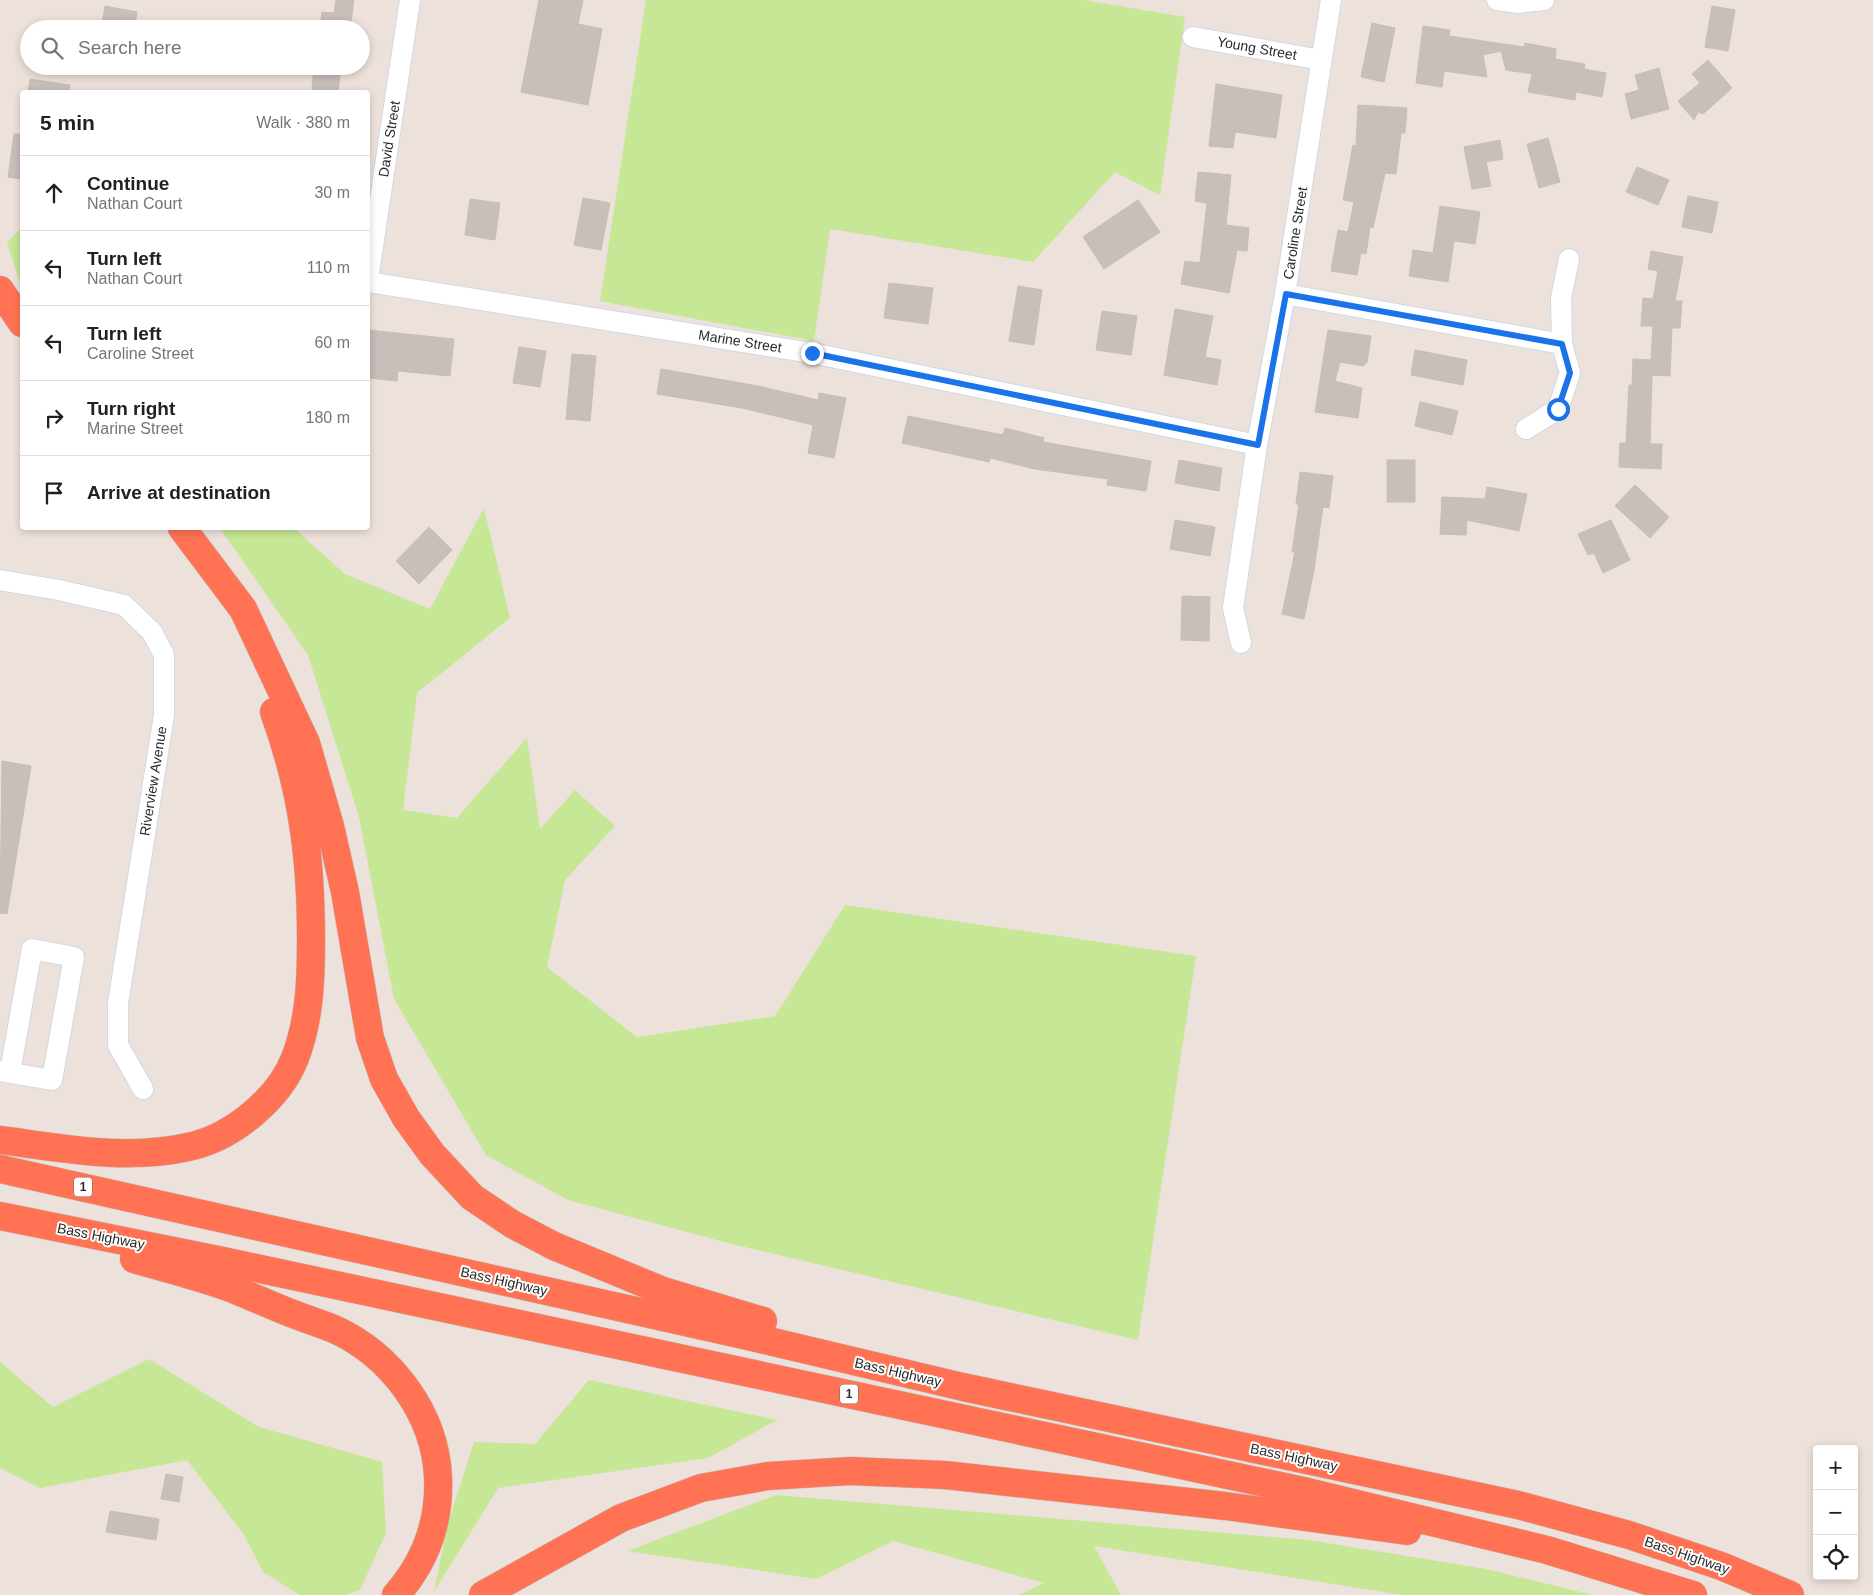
<!DOCTYPE html>
<html lang="en">
<head>
<meta charset="utf-8">
<style>
	:root { --surface:#fff; --page:#f6f6f6; --text:#202124; --muted:#757577; --line:#e0e0e0 }
	body { margin:0; font-family:Arial,sans-serif; background:var(--page); color:var(--text) }
	.controls { position:absolute; right:15px; bottom:15px; display:grid; overflow:hidden; border-radius:5px; box-shadow:0 2px 8px #0003 }
	.controls button { width:45px; height:45px; display:grid; place-items:center; padding:0; border:0; border-bottom:1px solid var(--line); background:var(--surface); color:var(--text); font:25px sans-serif }
	.stop { position:absolute; width:15px; height:15px; margin:-11px; border:4px solid #1a73e8; border-radius:50%; background:#fff }
	.stop.end { background:#1a73e8; border-color:#fff; box-shadow:0 1px 5px #0008 }
	.list { margin:0; padding:0; list-style:none }
	h2 { display:flex; justify-content:space-between; align-items:center; height:65px; margin:0; padding:0 20px; font-size:21px }
	h2 small { font-size:16px; font-weight:400; color:var(--muted) }
	.list li { display:grid; grid-template-columns:32px 1fr auto; gap:15px; align-items:center; box-sizing:border-box; height:75px; padding:0 20px; border-top:1px solid var(--line) }
	.list b { display:block; font-size:19px; white-space:nowrap }
	.list p { margin:0; font-size:16px; white-space:nowrap; color:var(--muted) }
	.list em { font-size:16px; font-style:normal; color:var(--muted) }
	.icon { flex:none; width:28px; height:28px; fill:none; stroke:currentColor; stroke-width:2; stroke-linecap:round; stroke-linejoin:round }
	.map { position:relative; flex:none; width:1873px; height:1595px; overflow:hidden }
	.search { position:absolute; background:var(--surface); box-shadow:0 2px 8px #0003; left:20px; top:20px; width:350px; height:55px; display:flex; align-items:center; gap:12px; box-sizing:border-box; padding:0 18px; border-radius:28px; color:var(--muted); font-size:19px }
	.panel { position:absolute; background:var(--surface); box-shadow:0 2px 8px #0003; left:20px; top:90px; width:350px; height:440px; border-radius:5px }
	.map>svg:first-child { display:block }
	.green { fill:#c6e795 }
	.building { fill:#c8bfbb; stroke:#c9bcb5 }
	.lines { fill:none; stroke-linecap:round; stroke-linejoin:round }
	.minor-casing { stroke:#d0d9e4; stroke-width:22 }
	.highway-casing { stroke:#c3c3c3; stroke-width:29 }
	.minor { stroke:#fff; stroke-width:20 }
	.highway { stroke:#ff7354; stroke-width:28 }
	.route { stroke:#1a73e8; stroke-width:6 }
	.labels { text-anchor:middle; dominant-baseline:central; stroke-width:4; stroke-linejoin:round; paint-order:stroke }
	.shield { fill:#fff; stroke:#6a6a6a; stroke-width:1 }
	.shield-label { font-size:12px; font-weight:bold; fill:#2a2a2a }
	.street-label { font-size:14px; fill:#2a2a2a; stroke:#fff }
</style>
</head>
<body>
<div class="map">
<svg width="1873" height="1595" viewBox="0 0 1873 1595">
	<rect width="100%" height="100%" fill="#ede1db"/>
	<path class="green" d="M646 0H1084L1185 17 1160 195 1115 172 1033 262 830 229 814 341 600 301Z
		M22 227V290L7 242Z
		M484 508 510 618 417 693 403 810 457 818 527 738 540 829 575 790 615 826 565 880 547 967 637 1037 775 1016 845 905 1196 956 1138 1340 728 1243 568 1200 486 1155 394 999 359 817 308 655 220 528H294L345 574 430 609Z
		M149 1359 259 1427 382 1462 386 1533 360 1590 346 1595H300L263 1572 244 1535 187 1460 40 1488 0 1468V1362L53 1407Z
		M589 1380 777 1420 708 1458 498 1488 434 1592 447 1527 474 1442 535 1444Z
		M776 1495 1309 1540 1486 1569 1593 1595H1402L1094 1546 1121 1595H1019L1044 1583 893 1541 816 1579 627 1551Z"/>
	<path class="building" d="M336 0H354L350 29H320L322 12 334 13Z
		M539 0H583L578 24 602 29 588 105 521 92Z
		M105 6 137 12 134 29H101Z
		M1712 6 1735 10 1728 51 1705 47Z
		M1372 23 1395 28 1384 82 1361 77Z
		M1423 26 1450 30 1449 36 1524 47 1525 43 1556 49 1555 59 1585 64 1584 69 1606 73 1602 97 1576 92 1575 100 1528 92 1532 74 1506 70 1501 51 1483 55 1487 77 1444 71 1442 87 1416 83Z
		M1708 60 1732 88 1703 114 1698 112 1694 120 1678 101 1700 83 1692 74Z
		M314 66 341 67 338 92 312 89Z
		M1659 68 1669 109 1631 119 1625 94 1639 90 1635 75Z
		M30 79 70 85 69 92H28Z
		M1216 84 1282 95 1276 138 1235 132 1233 148 1209 146Z
		M1358 105 1407 108 1405 133H1401L1396 174 1385 173 1373 228 1370 227 1366 254 1361 253 1357 275 1331 271 1338 230 1348 232 1354 202 1343 200 1353 145 1356 146Z
		M14 134H22V179L8 177Z
		M1548 138 1560 182 1539 188 1527 144Z
		M1500 140 1503 159 1486 162 1491 186 1472 189 1464 147Z
		M1637 167 1669 180 1658 205 1626 192Z
		M1198 172 1231 175 1226 225 1249 228 1247 251 1237 250 1229 293 1181 284 1185 261 1200 263 1207 203 1195 201Z
		M1688 196 1718 202 1712 233 1682 227Z
		M583 198 610 203 601 250 574 245Z
		M470 199 500 203 495 240 465 235Z
		M1138 200 1160 232 1104 269 1083 237Z
		M1440 206 1480 212 1475 244 1454 241 1448 282 1409 276 1413 250 1433 253Z
		M1651 251 1683 257 1675 301H1682L1680 328H1672L1670 376 1652 375 1650 444H1662L1661 469 1619 467 1620 443H1626L1629 385H1632L1633 359 1651 360 1653 326H1641L1643 298 1653 299 1658 271 1648 269Z
		M889 283 933 288 928 324 884 318Z
		M1018 286 1042 290 1034 345 1009 341Z
		M1175 309 1213 316 1205 357 1221 360 1217 385 1164 375Z
		M1102 311 1137 316 1131 355 1096 350Z
		M368 330 454 339 450 376 398 371 397 381 368 378Z
		M1328 330 1371 336 1367 363H1365L1364 366 1340 362 1335 381 1362 388 1358 418 1315 412Z
		M519 347 546 351 540 387 513 383Z
		M1415 350 1467 360 1463 385 1411 375Z
		M572 354 596 356 590 421 566 419Z
		M661 369 758 386 818 400 819 393 846 398 834 458 808 453 813 425 742 408 657 394Z
		M1420 402 1458 411 1452 435 1415 426Z
		M908 416 1003 435 1005 428 1044 438 1043 442 1151 461 1146 491 1107 485 1108 479 1035 469 990 458 989 462 902 443Z
		M1179 460 1222 468 1219 491 1175 483Z
		M1387 460H1415V502H1387Z
		M1300 472 1333 476 1329 508 1323 507 1314 570 1304 619 1282 614 1295 552H1292L1299 504H1296Z
		M1635 485 1669 517 1650 538 1615 506Z
		M1487 487 1527 494 1519 531 1467 520 1466 535 1440 534 1442 497 1485 499Z
		M1175 520 1215 527 1210 556 1170 549Z
		M1611 520 1630 560 1603 573 1594 553 1588 555 1578 534Z
		M429 527 452 550 419 584 396 561Z
		M1182 596 1210 597 1209 641 1181 640Z
		M2 761 31 766 7 914 0 913Z
		M166 1474 183 1477 179 1502 161 1499Z
		M110 1511 159 1519 156 1540 106 1532Z"/>
	<g class="lines">
		<defs>
			<path id="minor" d="M1497 0 1518 3 1544 0
				M1193 37 1321 60
				M368 279 410 0
				M368 282 812 353 1257 445
				M1285 294 1562 344
				M1526 429 1558 409 1570 373 1562 344 1561 298 1569 259
				M0 580 59 590 124 605 152 632 164 655V715L118 1003V1045L143 1089
				M1241 643 1233 608 1257 445 1285 294 1331 0
				M0 1071 52 1080 74 957 32 949 10 1072"/>
			<path id="highway" d="M0 290 22 323
				M182 528 243 609 306 743 330 826 345 892 370 1038 384 1079 406 1118 432 1154 472 1197 512 1224 554 1246 663 1291 763 1321
				M0 1140C62 1148 126 1161 188 1147 232 1138 279 1099 295 1058 310 1019 311 979 311 938 311 857 302 789 274 712
				M0 1169 748 1336 963 1387 1518 1505 1629 1535 1721 1566 1790 1595
				M0 1216 223 1261 1308 1492 1547 1550 1693 1595
				M134 1259C165 1268 197 1276 228 1287 248 1295 268 1304 288 1312 303 1318 319 1323 334 1329 391 1355 435 1413 438 1477 440 1522 426 1561 396 1595
				M483 1595 621 1518 701 1488 768 1476 850 1471 945 1475 1225 1506 1407 1531"/>
		</defs>
		<use href="#minor" class="minor-casing"/>
		<use href="#highway" class="highway-casing"/>
		<use href="#minor" class="minor"/>
		<use href="#highway" class="highway"/>
	</g>
	<g class="lines">
		<path class="route" d="M812 353 1258 445 1286 294 1562 344 1570 373 1558 409"/>
	</g>
	<g class="labels">
		<g class="shield">
			<rect x="74" y="1177.5" width="18" height="19" rx="4"/>
			<rect x="840" y="1384.5" width="18" height="19" rx="4"/>
		</g>
		<g class="shield-label">
			<text x="83" y="1187">1</text>
			<text x="849" y="1394">1</text>
		</g>
		<g class="street-label">
			<text transform="translate(1257 48) rotate(10)">Young Street</text>
			<text transform="translate(389 139) rotate(-81)">David Street</text>
			<text transform="translate(1295 233) rotate(-81)">Caroline Street</text>
			<text transform="translate(740 341) rotate(9)">Marine Street</text>
			<text transform="translate(153 781) rotate(-81)">Riverview Avenue</text>
			<text transform="translate(101 1236) rotate(11)">Bass Highway</text>
			<text transform="translate(504 1281) rotate(13)">Bass Highway</text>
			<text transform="translate(898 1372) rotate(13)">Bass Highway</text>
			<text transform="translate(1294 1457) rotate(12)">Bass Highway</text>
			<text transform="translate(1687 1555) rotate(19)">Bass Highway</text>
		</g>
	</g>
</svg>
<div class="controls">
<button>+</button>
<button>−</button>
<button><svg class="icon" aria-label="locate" viewBox="0 0 24 24"><circle cx="12" cy="12" r="6"/><path d="M12 2v4M12 18v4M2 12h4M18 12h4"/></svg></button>
</div>
<div class="stop" style="left:1558px;top:409px"></div>
<div class="stop end" style="left:812px;top:353px"></div>
<div class="search"><svg class="icon" aria-label="search" viewBox="0 0 24 24"><circle cx="10" cy="10" r="6"/><path d="M15 15l6 6"/></svg>Search here</div>
<section class="panel">
<h2>5 min<small>Walk · 380 m</small></h2>
<ul class="list">
<li><svg class="icon" aria-label="ahead" viewBox="0 0 24 24"><path d="M12 20V5M6 11l6-6 6 6"/></svg><div><b>Continue</b><p>Nathan Court</p></div><em>30 m</em></li>
<li><svg class="icon" aria-label="left" viewBox="0 0 24 24"><path d="M17 20v-9H6M10 6l-5 5 5 5"/></svg><div><b>Turn left</b><p>Nathan Court</p></div><em>110 m</em></li>
<li><svg class="icon" aria-label="left" viewBox="0 0 24 24"><path d="M17 20v-9H6M10 6l-5 5 5 5"/></svg><div><b>Turn left</b><p>Caroline Street</p></div><em>60 m</em></li>
<li><svg class="icon" aria-label="right" viewBox="0 0 24 24"><path d="M7 20v-9h11M14 6l5 5-5 5"/></svg><div><b>Turn right</b><p>Marine Street</p></div><em>180 m</em></li>
<li><svg class="icon" aria-label="arrive" viewBox="0 0 24 24"><path d="M6 21V4h12l-3 4 3 4H6"/></svg><div><b>Arrive at destination</b></div></li>
</ul>
</section>
</div>
</body>
</html>
